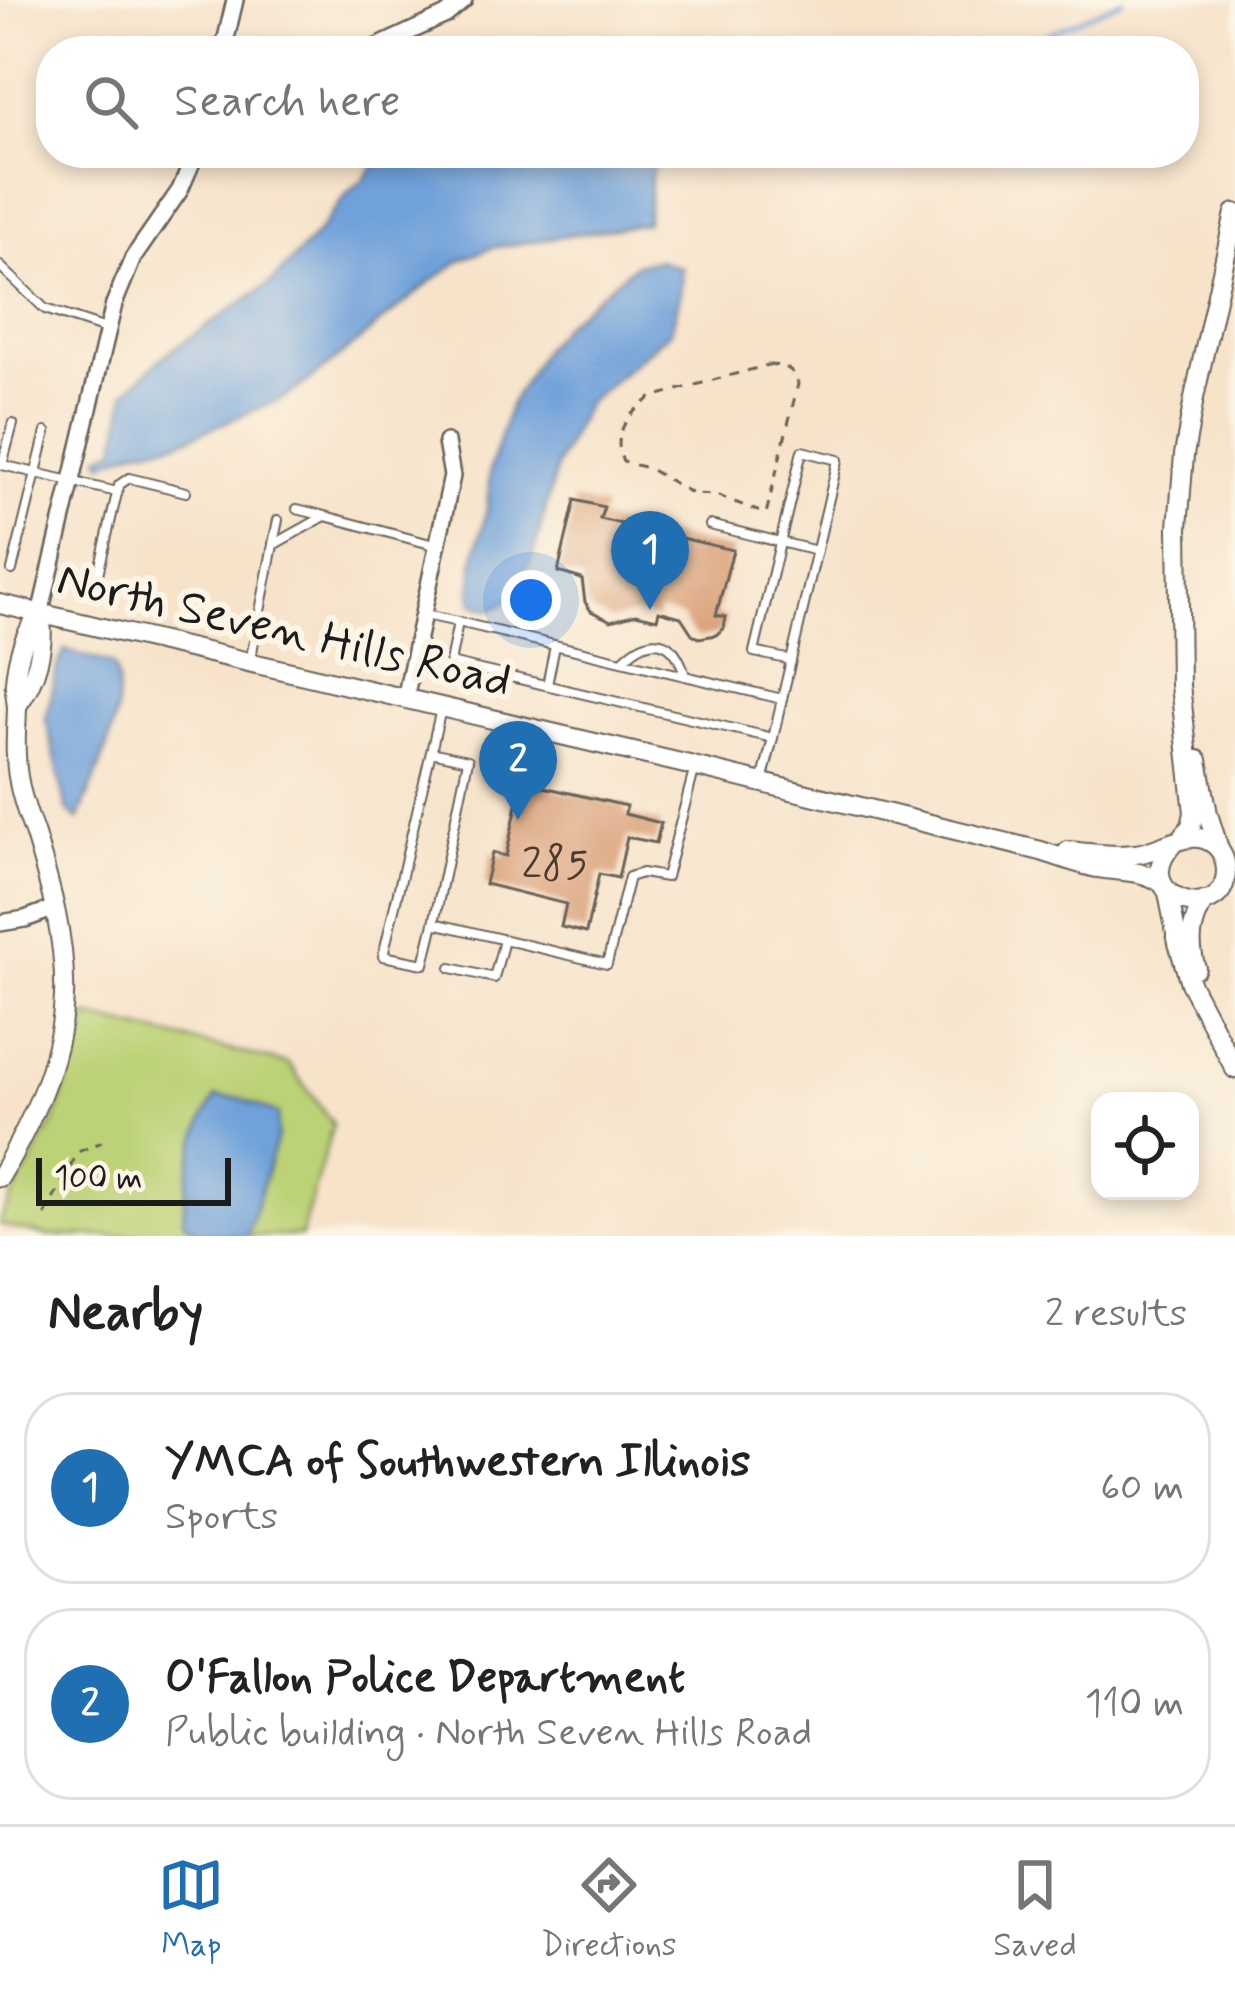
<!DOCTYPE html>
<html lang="en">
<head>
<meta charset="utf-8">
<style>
	:root { --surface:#fff; --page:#f6f6f6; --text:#222; --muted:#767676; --line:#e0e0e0; --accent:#1f6fb2 }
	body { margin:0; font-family:Mynerve,sans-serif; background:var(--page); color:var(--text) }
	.controls { position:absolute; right:36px; bottom:36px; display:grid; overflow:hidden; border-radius:24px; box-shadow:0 6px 18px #0003 }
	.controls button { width:108px; height:108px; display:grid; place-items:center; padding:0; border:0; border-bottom:3px solid var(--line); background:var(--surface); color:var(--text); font:60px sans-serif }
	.scale { position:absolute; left:36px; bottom:30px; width:195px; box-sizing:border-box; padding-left:12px; border:6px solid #1c1c1c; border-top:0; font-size:33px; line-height:42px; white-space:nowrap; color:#1c1c1c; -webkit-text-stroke:9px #fcf5e5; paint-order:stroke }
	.you { position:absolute; left:531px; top:600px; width:42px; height:42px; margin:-30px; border:9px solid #fff; border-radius:50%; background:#1a73e8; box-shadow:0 0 0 18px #1a73e833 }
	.badge { display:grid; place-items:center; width:78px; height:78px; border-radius:50%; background:var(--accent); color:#fff; font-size:39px; font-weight:700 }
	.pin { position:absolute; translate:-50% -99px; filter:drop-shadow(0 3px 6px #0008) }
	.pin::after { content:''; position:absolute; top:63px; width:42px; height:36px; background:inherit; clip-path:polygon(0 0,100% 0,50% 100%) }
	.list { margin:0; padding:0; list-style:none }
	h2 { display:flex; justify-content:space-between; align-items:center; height:156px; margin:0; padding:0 48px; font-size:51px }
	h2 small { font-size:39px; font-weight:400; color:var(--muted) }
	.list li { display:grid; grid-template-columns:78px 1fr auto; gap:36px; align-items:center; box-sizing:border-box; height:192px; margin:0 24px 24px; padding:0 24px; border:3px solid var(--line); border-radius:48px }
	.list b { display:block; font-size:45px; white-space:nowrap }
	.list p { margin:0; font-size:39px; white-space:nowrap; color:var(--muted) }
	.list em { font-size:39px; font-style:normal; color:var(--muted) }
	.icon { flex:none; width:66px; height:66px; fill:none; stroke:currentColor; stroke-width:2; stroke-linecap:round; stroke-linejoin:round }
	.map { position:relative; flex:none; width:1235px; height:1236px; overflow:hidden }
	.search { position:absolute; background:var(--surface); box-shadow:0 6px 18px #0003; left:36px; right:36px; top:36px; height:132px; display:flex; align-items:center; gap:30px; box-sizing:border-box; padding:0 42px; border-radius:48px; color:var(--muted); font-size:45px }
	.sheet { height:588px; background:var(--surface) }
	nav { display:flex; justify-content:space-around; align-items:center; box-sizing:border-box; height:168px; border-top:3px solid var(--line); background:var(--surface); font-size:33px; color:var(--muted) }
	nav a { display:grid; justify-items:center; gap:6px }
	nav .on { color:var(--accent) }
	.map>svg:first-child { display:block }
	.green { fill:#bcd276; stroke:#6c7749; stroke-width:3 }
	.water { fill:#6fa1da; stroke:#465e7b; stroke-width:3 }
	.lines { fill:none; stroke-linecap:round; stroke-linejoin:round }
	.stream { stroke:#6fa1da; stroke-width:4.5 }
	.building { fill:#d6976d }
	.service-casing { stroke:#696259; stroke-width:12 }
	.minor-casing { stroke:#696259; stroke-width:20 }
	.tertiary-casing { stroke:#696259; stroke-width:22 }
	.path { stroke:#696259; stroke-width:3; stroke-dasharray:9 9; stroke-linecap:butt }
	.service { stroke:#fff; stroke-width:8 }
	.minor { stroke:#fff; stroke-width:15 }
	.tertiary { stroke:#fff; stroke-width:18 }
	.labels { text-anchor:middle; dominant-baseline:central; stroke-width:12; stroke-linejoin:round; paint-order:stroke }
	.number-label { font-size:42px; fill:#4a3b30 }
	.street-label { font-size:48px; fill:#1c1c1c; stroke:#fcf5e5 }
</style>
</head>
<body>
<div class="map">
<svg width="1235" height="1236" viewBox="0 0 1235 1236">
	<rect width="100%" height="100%" fill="#fcf5e5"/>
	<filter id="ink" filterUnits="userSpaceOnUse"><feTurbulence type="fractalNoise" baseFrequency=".00833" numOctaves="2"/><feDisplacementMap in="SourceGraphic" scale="24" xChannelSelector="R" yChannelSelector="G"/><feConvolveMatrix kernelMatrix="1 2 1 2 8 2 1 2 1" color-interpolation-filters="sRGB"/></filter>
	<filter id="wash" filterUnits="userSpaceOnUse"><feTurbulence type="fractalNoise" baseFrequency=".004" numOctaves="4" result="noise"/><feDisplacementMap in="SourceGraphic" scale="48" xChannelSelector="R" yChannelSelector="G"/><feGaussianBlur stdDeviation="2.7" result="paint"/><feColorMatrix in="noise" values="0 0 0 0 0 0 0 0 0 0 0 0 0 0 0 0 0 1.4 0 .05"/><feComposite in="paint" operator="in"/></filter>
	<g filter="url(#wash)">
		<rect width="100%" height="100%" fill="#f7e3ca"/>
		<path class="green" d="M87 1016 289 1064 333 1124 301 1236H48L0 1225V1219L56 1118Z"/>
		<path class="water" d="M389 153H654L646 223 491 248 463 259 431 281 322 371 286 397 178 442 138 449 103 463 100 456 117 447 126 392 166 354 272 282 317 234 346 195 366 177 380 158Z
			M659 260 682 268 680 296 671 331 586 404 557 465 533 557 510 600 491 610 474 604 471 589 476 551 487 509 490 469 510 405 544 348 564 324 636 264Z
			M65 650 113 664C131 707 94 780 78 820L67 810 46 719 57 668Z
			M216 1097 239 1098 278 1114 277 1137 247 1236C226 1236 199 1236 183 1221 185 1183 194 1128 216 1097Z"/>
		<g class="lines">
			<path class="stream" d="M1009 51 1123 0"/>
		</g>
		<g id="blocks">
			<path class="building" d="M575 500 604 507 600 519 733 550 716 615 726 617 724 628 716 635 699 638 692 634 681 617 659 611 657 619 636 614 611 621 591 611 585 602 582 579 558 572Z
				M522 782 626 806 625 814 661 823 656 843 627 837 618 878 599 874 586 933 561 927 566 904 485 884 492 853 506 856Z"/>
		</g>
	</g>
	<g filter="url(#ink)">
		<use href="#blocks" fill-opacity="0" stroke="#696259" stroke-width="3"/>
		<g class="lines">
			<defs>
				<path id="service" d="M0 266 45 309 106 329
					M13 424 2 465 117 492
					M297 509 325 516
					M710 525 817 551
					M273 544 278 520
					M12 570 46 432
					M95 587 119 485 129 478 186 492
					M425 615 458 622
					M458 622 782 699 773 738 450 663Z
					M623 660C651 632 675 637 685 676
					M250 662 273 545 325 516 438 546
					M547 685 555 646
					M782 699 838 460 802 451 754 652 791 660
					M441 709 383 956 424 964 434 923 607 964 629 877 642 873 666 877 694 771
					M431 752 468 760 434 923
					M762 782 773 738
					M451 968 494 978 504 940"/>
				<path id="minor" d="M223 51 235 0
					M368 51 446 15 464 0
					M40 614 114 304 133 258 180 190 196 153
					M405 699 452 476 446 442
					M0 923 25 919 55 908"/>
				<path id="tertiary" d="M0 604 685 764 1041 851C1060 857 1078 864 1097 868 1120 872 1143 869 1163 884
					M17 706C36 680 46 646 40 614
					M1198 760 1208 814 1219 849
					M1181 839 1191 826 1194 813 1180 685 1178 527 1184 455 1194 398 1235 213
					M1068 851C1090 853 1113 857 1135 854 1161 852 1191 825 1215 845 1222 852 1226 861 1226 871 1226 930 1126 898 1172 845
					M1168 893 1178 943 1190 983 1235 1069
					M1196 968C1188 943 1191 924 1204 901
					M0 1177C32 1121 61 1062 64 997 66 941 51 888 35 835 29 818 22 800 19 782 14 757 16 734 17 709 17 700 14 691 15 682 17 658 24 633 40 614"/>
			</defs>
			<use href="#service" class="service-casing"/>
			<use href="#minor" class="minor-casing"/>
			<use href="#tertiary" class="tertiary-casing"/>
			<path class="path" d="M768 365C783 365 795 368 798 384L766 514 716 495 693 494 648 468 623 462C611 433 628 414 652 397Z
				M45 1215 78 1152 102 1142"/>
			<use href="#service" class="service"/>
			<use href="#minor" class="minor"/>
			<use href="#tertiary" class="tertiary"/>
		</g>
	</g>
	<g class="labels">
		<g class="number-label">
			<text x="555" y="865">285</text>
		</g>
		<g class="street-label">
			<text transform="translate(284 631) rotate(13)">North Seven Hills Road</text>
		</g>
	</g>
</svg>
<div class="controls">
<button><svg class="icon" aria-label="locate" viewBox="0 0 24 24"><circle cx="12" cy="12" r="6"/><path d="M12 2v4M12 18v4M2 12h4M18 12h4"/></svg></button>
</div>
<div class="scale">100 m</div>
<div class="you"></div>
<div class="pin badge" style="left:650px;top:610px">1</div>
<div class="pin badge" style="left:518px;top:820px">2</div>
<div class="search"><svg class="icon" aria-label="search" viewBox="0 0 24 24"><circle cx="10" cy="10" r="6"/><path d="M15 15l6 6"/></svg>Search here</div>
</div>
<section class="sheet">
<h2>Nearby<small>2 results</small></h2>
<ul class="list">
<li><span class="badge">1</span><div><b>YMCA of Southwestern Illinois</b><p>Sports</p></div><em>60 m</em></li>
<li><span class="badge">2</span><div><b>O'Fallon Police Department</b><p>Public building · North Seven Hills Road</p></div><em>110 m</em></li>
</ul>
</section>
<nav>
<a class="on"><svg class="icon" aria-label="map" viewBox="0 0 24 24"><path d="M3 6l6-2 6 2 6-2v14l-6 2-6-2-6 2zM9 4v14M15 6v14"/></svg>Map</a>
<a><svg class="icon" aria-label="directions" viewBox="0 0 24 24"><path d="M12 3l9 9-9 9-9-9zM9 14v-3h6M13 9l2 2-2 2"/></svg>Directions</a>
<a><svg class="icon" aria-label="saved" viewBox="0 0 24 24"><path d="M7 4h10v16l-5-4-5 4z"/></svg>Saved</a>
</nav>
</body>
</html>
